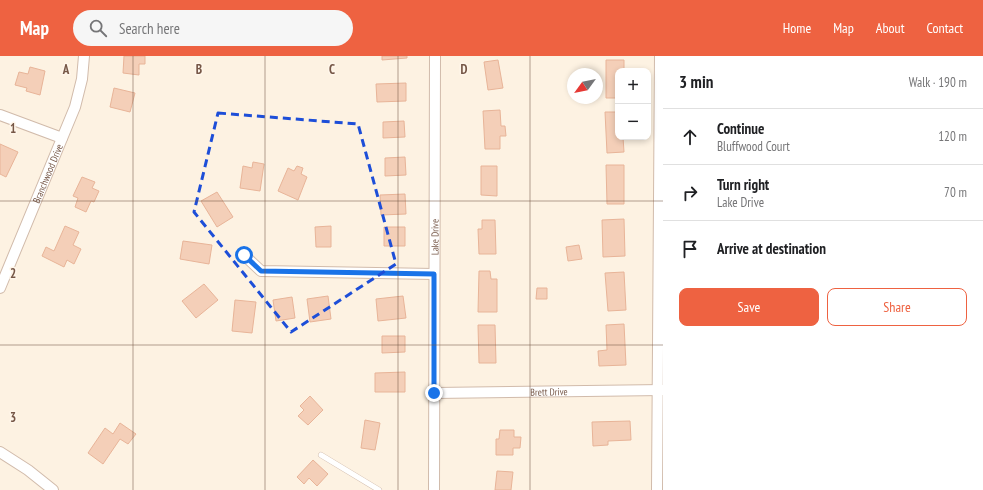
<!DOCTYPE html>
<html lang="en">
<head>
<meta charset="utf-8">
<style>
	:root { --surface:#fff; --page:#f6f6f6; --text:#202124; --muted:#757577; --line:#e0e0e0; --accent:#ee6241 }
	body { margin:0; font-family:"PT Sans Narrow",sans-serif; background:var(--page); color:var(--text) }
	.controls { position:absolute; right:12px; top:12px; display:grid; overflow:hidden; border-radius:8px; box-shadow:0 2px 6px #0003 }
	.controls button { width:36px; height:36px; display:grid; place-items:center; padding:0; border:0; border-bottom:1px solid var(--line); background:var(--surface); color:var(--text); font:20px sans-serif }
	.compass { position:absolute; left:567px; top:12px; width:36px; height:36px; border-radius:50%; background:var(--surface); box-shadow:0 2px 6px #0003; rotate:237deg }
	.stop { position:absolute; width:12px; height:12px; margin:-9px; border:3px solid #1a73e8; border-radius:50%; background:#fff }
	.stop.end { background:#1a73e8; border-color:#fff; box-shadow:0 1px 4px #0008 }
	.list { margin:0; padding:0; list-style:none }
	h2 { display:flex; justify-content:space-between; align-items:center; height:52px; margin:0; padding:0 16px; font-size:17px }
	h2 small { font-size:13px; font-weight:400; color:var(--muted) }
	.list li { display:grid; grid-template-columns:26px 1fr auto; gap:12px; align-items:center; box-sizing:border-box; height:56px; padding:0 16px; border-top:1px solid var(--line) }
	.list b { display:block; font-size:15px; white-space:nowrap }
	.list p { margin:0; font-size:13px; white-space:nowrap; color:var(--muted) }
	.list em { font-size:13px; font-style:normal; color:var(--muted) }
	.actions { display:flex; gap:8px; padding:12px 16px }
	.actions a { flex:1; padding:9px 0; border:1px solid var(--accent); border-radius:8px; text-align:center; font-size:14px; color:var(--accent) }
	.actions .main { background:var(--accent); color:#fff }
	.icon { flex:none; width:22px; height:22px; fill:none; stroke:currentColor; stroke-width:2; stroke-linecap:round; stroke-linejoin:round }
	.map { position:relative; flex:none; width:663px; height:434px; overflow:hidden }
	header { display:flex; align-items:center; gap:24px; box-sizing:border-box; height:56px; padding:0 20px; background:var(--accent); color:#fff }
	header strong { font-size:19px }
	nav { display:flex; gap:22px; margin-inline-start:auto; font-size:14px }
	.search { width:280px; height:36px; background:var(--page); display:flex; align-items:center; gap:10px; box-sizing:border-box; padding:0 14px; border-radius:22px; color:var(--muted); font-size:15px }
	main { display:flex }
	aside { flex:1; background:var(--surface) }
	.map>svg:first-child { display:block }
	.building { fill:#f4cfb8; stroke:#e8b498 }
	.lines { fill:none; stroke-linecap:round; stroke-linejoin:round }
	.service-casing { stroke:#d1bbab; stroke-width:6 }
	.minor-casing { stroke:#d1bbab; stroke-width:12 }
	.service { stroke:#fff; stroke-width:5 }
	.minor { stroke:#fff; stroke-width:10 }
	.route { stroke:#1a73e8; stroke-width:5 }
	.marked { fill:none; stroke:#1d4ed8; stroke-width:3; stroke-dasharray:8 5; stroke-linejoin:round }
	.grid { fill:none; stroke:#765747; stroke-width:1; stroke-opacity:0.55 }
	.labels { text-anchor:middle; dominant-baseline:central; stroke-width:3; stroke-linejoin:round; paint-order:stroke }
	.street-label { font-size:10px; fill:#765747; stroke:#fff6ea }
	.grid-label { font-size:13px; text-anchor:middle; font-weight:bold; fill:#765747; stroke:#fff6ea; stroke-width:3; stroke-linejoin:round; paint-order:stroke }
</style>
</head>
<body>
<header>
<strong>Map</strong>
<div class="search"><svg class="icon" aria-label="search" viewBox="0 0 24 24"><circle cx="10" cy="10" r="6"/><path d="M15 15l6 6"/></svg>Search here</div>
<nav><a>Home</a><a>Map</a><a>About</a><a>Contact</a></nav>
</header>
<main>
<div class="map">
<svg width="663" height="434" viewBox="0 0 663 434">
	<rect width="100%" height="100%" fill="#fdf2e2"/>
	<path class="building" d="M124 0H145V8H139V19L123 17Z
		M382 0H407V2L382 4Z
		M498 4 503 32 488 34 484 6Z
		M606 4H624V15H618V42H606Z
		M30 11 45 15 40 39 26 35 27 32 15 29 19 16 28 18Z
		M406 27V45L377 46 376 28Z
		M114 32 135 37 130 56 110 51Z
		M500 54 501 70H505L506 80H500V93H485L483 55Z
		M605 56H618V81H623L624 96 607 97Z
		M404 65 405 81 383 82V66Z
		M0 88 18 96 6 121 0 118Z
		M405 101 406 119 385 120V102Z
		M253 106 264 108 260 135 240 132 243 110 252 112Z
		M606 109H624V148H607Z
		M297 110 303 112 301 118 307 121 298 144 278 135 288 112 294 115Z
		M481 110H497V140L481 139Z
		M82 121 95 126 92 132 99 135 94 146 91 145 86 156 75 151 78 142 73 140Z
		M217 136 233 161 217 171 201 145Z
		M405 138 406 158 381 159 380 139Z
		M624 163 625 200 603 201 602 164Z
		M482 164H495L496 198H479L478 173H482Z
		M65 170 79 176 73 189 81 193 74 208 67 204 64 211 42 200 46 191 54 195Z
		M331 170V191H316L315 171Z
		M384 171H405V190H384Z
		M183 185 212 189 209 208 180 203Z
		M579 189 582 203 568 205 566 191Z
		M479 215H490L491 223H497V256H478Z
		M624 216 626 254 608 255 605 217Z
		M204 228 218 244 196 262 182 245Z
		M537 232H547V243H536Z
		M328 240 331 263 310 266 307 243Z
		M403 240 406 262 378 265 376 243Z
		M292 241 295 262 276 265 273 244Z
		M235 244 256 246 252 277 232 275Z
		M624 268 626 309 599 310 598 295 607 294 606 269Z
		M478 269H495L496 307H479Z
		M382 280H405V296L382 297Z
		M405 316V336H375V317Z
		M310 340 323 354 308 369 298 360 304 354 300 350Z
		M365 364 380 367 375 394 361 392Z
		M630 365 631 384 608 385V389L593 390 592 366Z
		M120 367 136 378 128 388 120 383 103 408 88 397 105 372 113 378Z
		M500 374H514V381H521L520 392H513V399H496V383H499Z
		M313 404 328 418 317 430 309 422 304 428 297 421Z
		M497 415 513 416 511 434H495Z"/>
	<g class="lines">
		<defs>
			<path id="service" d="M321 399 379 434"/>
			<g id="minor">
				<path d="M0 59 62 82"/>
				<path d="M244 199 261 215 434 218"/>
				<path id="s1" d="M0 232 75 51 82 23 84 0"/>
				<path id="s2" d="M435 337 663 334"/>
				<path d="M0 396 28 414 53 434"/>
				<path id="s3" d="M434 434 435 0"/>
				<path d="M657 434 660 0"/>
			</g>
		</defs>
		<use href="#service" class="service-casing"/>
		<use href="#minor" class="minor-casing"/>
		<use href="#service" class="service"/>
		<use href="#minor" class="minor"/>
	</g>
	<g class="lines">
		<path class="route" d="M244 199 261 215 434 218V337"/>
	</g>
	<path class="marked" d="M218 57 358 68 396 208 291 276 194 156Z"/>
	<path class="grid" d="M133 0V434M265 0V434M398 0V434M530 0V434M0 145H663M0 289H663"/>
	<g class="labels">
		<g class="street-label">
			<text stroke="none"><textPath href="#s1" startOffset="124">Branchwood Drive</textPath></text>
			<text stroke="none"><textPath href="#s3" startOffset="253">Lake Drive</textPath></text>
			<text stroke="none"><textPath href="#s2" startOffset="114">Brett Drive</textPath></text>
		</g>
	</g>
	<g class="grid-label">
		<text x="66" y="18">A</text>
		<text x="199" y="18">B</text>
		<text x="332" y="18">C</text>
		<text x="464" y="18">D</text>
		<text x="13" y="77">1</text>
		<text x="13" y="222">2</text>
		<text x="13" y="366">3</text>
	</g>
</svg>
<div class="controls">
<button>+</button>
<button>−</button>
</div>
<svg class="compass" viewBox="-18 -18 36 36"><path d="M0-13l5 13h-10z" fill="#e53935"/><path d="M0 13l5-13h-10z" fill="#757577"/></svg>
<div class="stop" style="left:244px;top:199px"></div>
<div class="stop end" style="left:434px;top:337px"></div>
</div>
<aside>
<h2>3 min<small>Walk · 190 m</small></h2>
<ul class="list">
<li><svg class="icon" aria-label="ahead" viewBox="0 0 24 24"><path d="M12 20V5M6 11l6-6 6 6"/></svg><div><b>Continue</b><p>Bluffwood Court</p></div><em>120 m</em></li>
<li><svg class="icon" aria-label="right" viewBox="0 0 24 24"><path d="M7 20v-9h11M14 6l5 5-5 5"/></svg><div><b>Turn right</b><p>Lake Drive</p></div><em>70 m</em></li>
<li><svg class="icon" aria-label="arrive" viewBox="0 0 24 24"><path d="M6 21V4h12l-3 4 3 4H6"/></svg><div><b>Arrive at destination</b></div></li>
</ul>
<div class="actions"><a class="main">Save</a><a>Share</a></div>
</aside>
</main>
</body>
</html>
